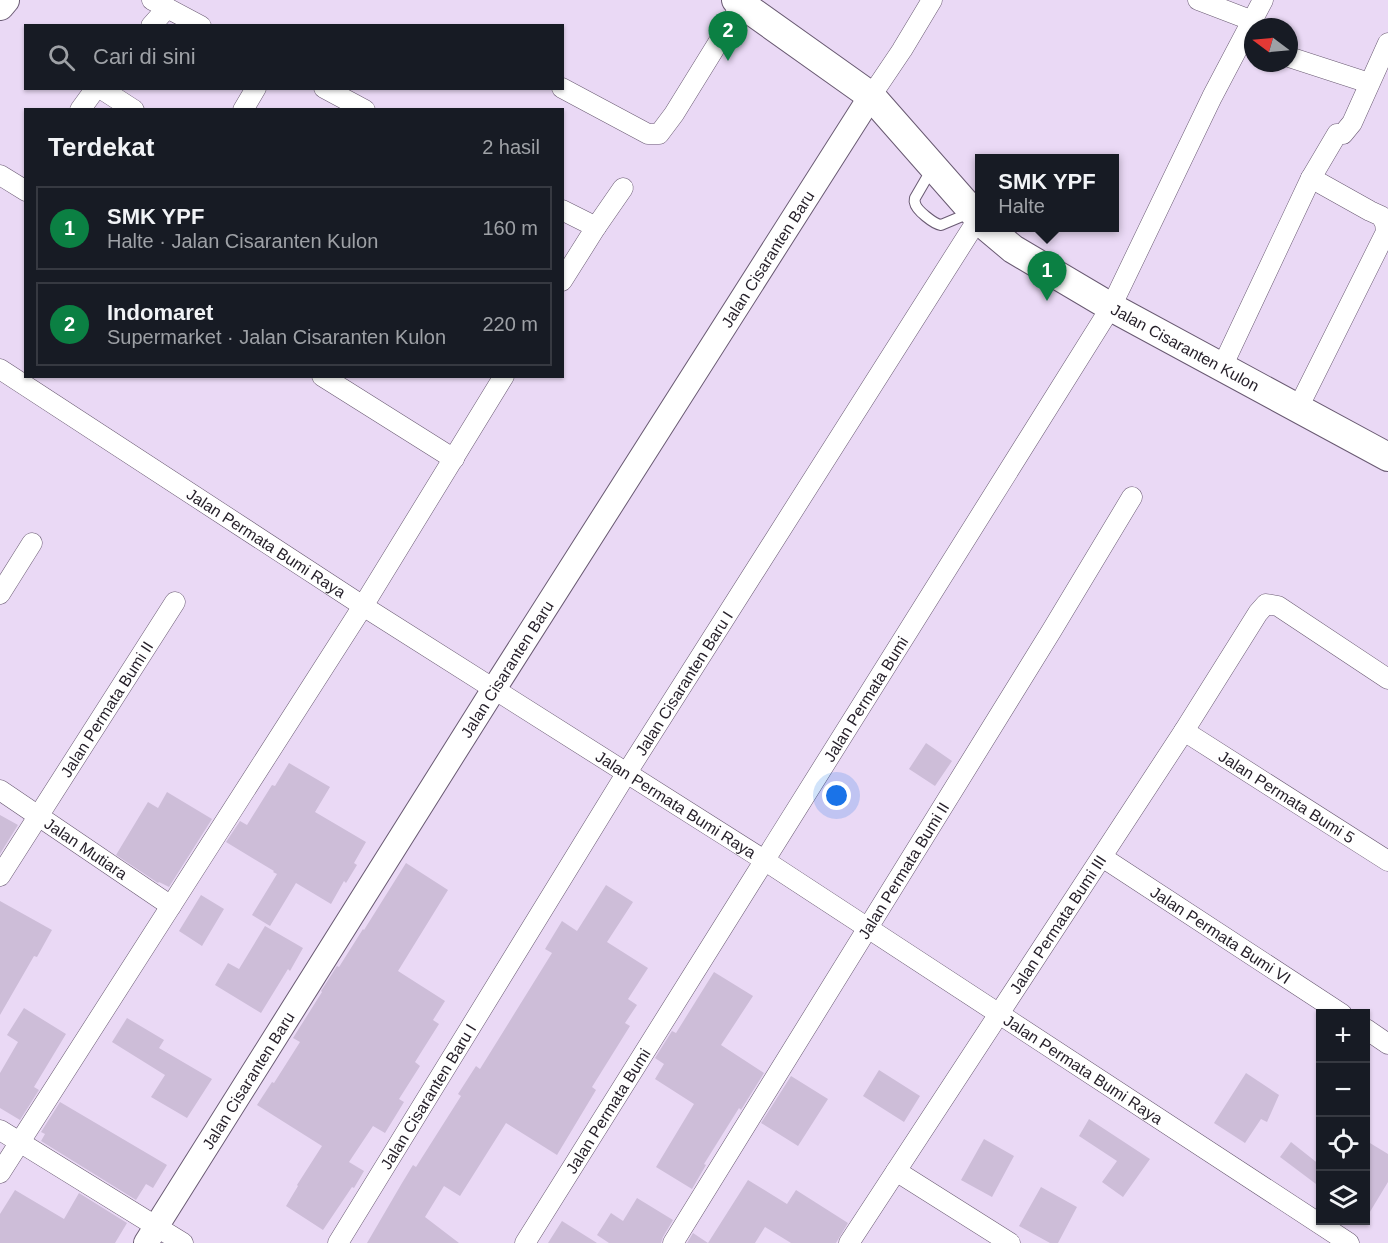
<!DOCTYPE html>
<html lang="id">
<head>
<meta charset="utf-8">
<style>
	:root { --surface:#171b24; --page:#20242c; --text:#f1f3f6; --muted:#9ea1a6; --line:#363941; --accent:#0b8043 }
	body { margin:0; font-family:Helvetica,sans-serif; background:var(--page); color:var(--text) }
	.controls { position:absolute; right:18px; bottom:18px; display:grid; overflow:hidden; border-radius:0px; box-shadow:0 2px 4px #0004 }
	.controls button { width:54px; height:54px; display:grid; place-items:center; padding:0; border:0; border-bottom:2px solid var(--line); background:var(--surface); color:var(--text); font:30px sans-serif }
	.compass { position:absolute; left:1244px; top:18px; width:54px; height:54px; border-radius:50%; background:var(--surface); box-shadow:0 2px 4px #0004; rotate:286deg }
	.you { position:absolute; left:837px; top:796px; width:21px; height:21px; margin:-15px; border:4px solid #fff; border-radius:50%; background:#1a73e8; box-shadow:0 0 0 9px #1a73e833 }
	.badge { display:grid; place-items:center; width:39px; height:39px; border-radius:50%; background:var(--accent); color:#fff; font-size:20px; font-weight:700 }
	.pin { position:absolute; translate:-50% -50px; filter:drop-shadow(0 2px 3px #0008) }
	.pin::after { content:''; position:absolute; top:32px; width:21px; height:18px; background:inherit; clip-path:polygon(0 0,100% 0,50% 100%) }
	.popup { position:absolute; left:975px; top:154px; width:144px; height:78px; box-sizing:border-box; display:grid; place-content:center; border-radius:0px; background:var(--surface); filter:drop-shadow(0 2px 4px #0005); font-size:20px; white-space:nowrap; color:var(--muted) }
	.popup b { font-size:22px; color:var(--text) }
	.popup::after { content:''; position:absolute; left:50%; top:100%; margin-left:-12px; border:12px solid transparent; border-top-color:var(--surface) }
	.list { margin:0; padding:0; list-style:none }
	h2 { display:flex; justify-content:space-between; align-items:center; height:78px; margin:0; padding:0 24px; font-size:26px }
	h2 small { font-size:20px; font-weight:400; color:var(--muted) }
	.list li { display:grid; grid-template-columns:39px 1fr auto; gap:18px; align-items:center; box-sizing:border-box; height:84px; margin:0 12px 12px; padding:0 12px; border:2px solid var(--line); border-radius:0px }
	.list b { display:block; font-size:22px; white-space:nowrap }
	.list p { margin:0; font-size:20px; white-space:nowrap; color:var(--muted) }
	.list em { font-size:20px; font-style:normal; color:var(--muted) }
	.icon { flex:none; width:33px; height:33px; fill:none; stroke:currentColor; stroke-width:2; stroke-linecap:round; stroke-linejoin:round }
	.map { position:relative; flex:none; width:1388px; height:1243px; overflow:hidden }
	.search { position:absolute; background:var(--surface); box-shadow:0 2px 4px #0004; left:24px; top:24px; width:540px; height:66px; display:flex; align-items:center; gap:15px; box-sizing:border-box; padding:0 21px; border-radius:0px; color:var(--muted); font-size:22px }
	.panel { position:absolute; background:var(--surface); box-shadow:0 2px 4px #0004; left:24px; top:108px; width:540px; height:270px; border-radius:0px }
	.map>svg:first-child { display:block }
	.building { fill:#cdbdd8 }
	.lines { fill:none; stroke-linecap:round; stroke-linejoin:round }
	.service-casing { stroke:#695a72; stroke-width:12 }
	.minor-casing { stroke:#695a72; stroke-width:21 }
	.tertiary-casing { stroke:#695a72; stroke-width:26 }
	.secondary-casing { stroke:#695a72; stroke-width:30 }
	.service { stroke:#fff; stroke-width:10 }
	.minor { stroke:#fff; stroke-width:20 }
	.tertiary { stroke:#fff; stroke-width:24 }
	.secondary { stroke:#fff; stroke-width:28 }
	.labels { text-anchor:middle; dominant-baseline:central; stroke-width:6; stroke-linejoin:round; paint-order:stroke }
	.street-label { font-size:16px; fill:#241e28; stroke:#f5e8ff }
</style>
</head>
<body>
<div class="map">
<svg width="1388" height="1243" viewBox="0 0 1388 1243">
	<rect width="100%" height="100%" fill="#ead9f5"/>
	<path class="building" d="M926 743 952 761 935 786 909 769Z
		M289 763 330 787 315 812 366 842 354 863 357 865 346 883 344 881 331 904 296 883 270 926 252 915 277 874 273 872 274 871 226 842 240 821 247 825 272 785 275 786Z
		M167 792 212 819 169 887 159 882 158 883 116 855 148 802 158 808Z
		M0 815 18 825 0 854Z
		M406 863 448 890 398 971 445 1001 433 1020 439 1024 415 1062 420 1066 399 1099 404 1102 385 1133 373 1126 349 1162 364 1171 354 1188 352 1187 323 1230 286 1206 298 1186 297 1185 322 1146 257 1105 272 1082 274 1083 300 1042 293 1038 322 992 321 991 337 966 339 967 363 929 364 930Z
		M606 885 633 902 607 942 648 968 628 999 637 1005 625 1023 630 1026 592 1087 596 1090 557 1155 506 1123 460 1196 444 1186 425 1217 459 1243H367L402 1183 413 1165 416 1167 461 1096 458 1094 476 1066 480 1069 552 953 545 949 562 921 577 931Z
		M201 895 224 909 202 946 179 931Z
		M0 901 52 930 37 957 34 956 0 1015Z
		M265 926 303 948 290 971 288 969 261 1013 215 985 228 963 239 969Z
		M714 972 753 996 721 1045 764 1073 741 1110 739 1108 704 1164 706 1165 692 1189 656 1167 694 1104 655 1079 664 1064 655 1058 672 1031 676 1033Z
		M24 1008 66 1034 34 1087 39 1090 20 1120 0 1108V1073L18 1042 7 1035Z
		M127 1018 164 1040 159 1048 212 1079 187 1118 151 1097 165 1075 112 1042Z
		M879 1070 920 1096 904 1122 863 1096Z
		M1246 1073 1279 1095 1267 1122 1261 1119 1245 1143 1214 1123Z
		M791 1076 828 1099 798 1146 761 1123Z
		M60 1102 167 1165 153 1188 146 1184 136 1200 41 1141 45 1134 41 1132Z
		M1089 1119 1150 1159 1123 1197 1102 1182 1117 1161 1079 1136Z
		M984 1139 1014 1156 992 1197 961 1180Z
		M1365 1140 1388 1154V1182L1365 1220Z
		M1291 1142 1320 1165V1187L1280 1157Z
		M748 1180 787 1204 796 1190 848 1223 836 1243H791L765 1227 755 1243H687L693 1233 708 1243Z
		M1041 1187 1077 1207 1058 1243H1050L1019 1226Z
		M15 1190 64 1219 79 1193 127 1223 115 1243H0V1214Z
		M637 1198 673 1220 663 1237 661 1243H609L597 1235 611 1213 623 1221Z
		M562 1221 597 1243H548Z"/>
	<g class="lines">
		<defs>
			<path id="service" d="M933 167 915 198C915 199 914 201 915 203 916 210 934 224 941 225L972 212"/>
			<g id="minor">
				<path d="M152 0 201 26"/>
				<path d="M1198 0 1253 21"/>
				<path d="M151 26 167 8"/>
				<path d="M1289 57 1369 83"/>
				<path d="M100 88 134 110"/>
				<path d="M324 88 365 110"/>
				<path d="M562 88 648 134H659L674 114 742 4"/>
				<path d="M871 96 902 50 932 0"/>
				<path d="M80 110 96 88"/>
				<path d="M243 110 256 88"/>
				<path d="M0 175 26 191"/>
				<path d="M562 210 596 227 562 281"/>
				<path d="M596 227 623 188"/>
				<path d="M1222 367 1311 178 1337 134H1343L1352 123 1388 43"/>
				<path id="s1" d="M0 369 363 606 764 860 1349 1243"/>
				<path d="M322 376 454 459"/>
				<path d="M1298 408 1386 232 1385 223 1381 216 1370 211 1311 178"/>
				<path d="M0 594 32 543"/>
				<path id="s2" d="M1184 731 1388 861"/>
				<path id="s3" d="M0 790 171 906"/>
				<path id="s4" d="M1102 857 1342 1014"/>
				<path id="s5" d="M0 876 175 602"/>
				<path d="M1366 1029 1388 1044"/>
				<path d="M0 1130 183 1243"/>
				<path d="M896 1171 1010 1243"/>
				<path d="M0 1173 363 606 504 376"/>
				<path id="s6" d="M338 1243 626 774 978 219"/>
				<path id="s7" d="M525 1243 1111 307 1212 97 1263 0"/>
				<path id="s8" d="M673 1243 1052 630 1132 497"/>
				<path id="s9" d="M849 1243 1184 731 1258 613 1266 604 1278 606 1388 679"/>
			</g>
			<g id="tertiary">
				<path id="s10" d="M146 1243 494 689 871 96"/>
			</g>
			<g id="secondary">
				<path d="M736 0 871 96 980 220"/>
				<path d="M0 6 5 0"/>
				<path id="s11" d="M988 228 1013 249 1111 307 1388 457"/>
			</g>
		</defs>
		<use href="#service" class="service-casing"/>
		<use href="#minor" class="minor-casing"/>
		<use href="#tertiary" class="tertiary-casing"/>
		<use href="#secondary" class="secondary-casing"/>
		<use href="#service" class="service"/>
		<use href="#minor" class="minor"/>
		<use href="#tertiary" class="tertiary"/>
		<use href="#secondary" class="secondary"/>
	</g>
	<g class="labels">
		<g class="street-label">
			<text stroke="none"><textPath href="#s10" startOffset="1164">Jalan Cisaranten Baru</textPath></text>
			<text stroke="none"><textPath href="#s11" startOffset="231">Jalan Cisaranten Kulon</textPath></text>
			<text stroke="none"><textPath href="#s1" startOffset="318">Jalan Permata Bumi Raya</textPath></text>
			<text stroke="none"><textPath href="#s10" startOffset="678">Jalan Cisaranten Baru</textPath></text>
			<text stroke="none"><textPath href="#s6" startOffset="658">Jalan Cisaranten Baru I</textPath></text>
			<text stroke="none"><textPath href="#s7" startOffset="642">Jalan Permata Bumi</textPath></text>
			<text stroke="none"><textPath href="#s5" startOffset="198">Jalan Permata Bumi II</textPath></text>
			<text stroke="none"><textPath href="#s2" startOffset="122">Jalan Permata Bumi 5</textPath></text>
			<text stroke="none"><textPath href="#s1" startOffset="804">Jalan Permata Bumi Raya</textPath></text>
			<text stroke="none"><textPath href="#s3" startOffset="104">Jalan Mutiara</textPath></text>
			<text stroke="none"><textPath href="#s8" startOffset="438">Jalan Permata Bumi II</textPath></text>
			<text stroke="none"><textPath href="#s9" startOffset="381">Jalan Permata Bumi III</textPath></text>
			<text stroke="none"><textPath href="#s4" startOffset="142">Jalan Permata Bumi VI</textPath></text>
			<text stroke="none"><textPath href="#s1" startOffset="1290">Jalan Permata Bumi Raya</textPath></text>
			<text stroke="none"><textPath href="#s10" startOffset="192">Jalan Cisaranten Baru</textPath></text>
			<text stroke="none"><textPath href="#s6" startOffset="172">Jalan Cisaranten Baru I</textPath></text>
			<text stroke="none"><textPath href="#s7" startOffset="156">Jalan Permata Bumi</textPath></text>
		</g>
	</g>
</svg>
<div class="controls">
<button>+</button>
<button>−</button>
<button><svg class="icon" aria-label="locate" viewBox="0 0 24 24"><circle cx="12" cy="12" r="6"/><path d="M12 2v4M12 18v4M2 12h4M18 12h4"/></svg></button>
<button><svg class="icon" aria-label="layers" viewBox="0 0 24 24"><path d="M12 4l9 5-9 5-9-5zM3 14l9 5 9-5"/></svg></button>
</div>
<svg class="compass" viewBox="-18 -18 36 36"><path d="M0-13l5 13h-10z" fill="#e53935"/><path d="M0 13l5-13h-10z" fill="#9ea1a6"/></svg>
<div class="you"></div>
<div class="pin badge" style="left:1047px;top:301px">1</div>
<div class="popup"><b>SMK YPF</b>Halte</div>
<div class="pin badge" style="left:728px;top:61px">2</div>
<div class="search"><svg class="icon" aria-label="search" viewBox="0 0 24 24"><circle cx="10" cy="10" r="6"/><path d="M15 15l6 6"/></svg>Cari di sini</div>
<section class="panel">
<h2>Terdekat<small>2 hasil</small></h2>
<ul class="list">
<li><span class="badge">1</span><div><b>SMK YPF</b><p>Halte · Jalan Cisaranten Kulon</p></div><em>160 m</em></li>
<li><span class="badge">2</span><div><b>Indomaret</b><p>Supermarket · Jalan Cisaranten Kulon</p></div><em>220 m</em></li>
</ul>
</section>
</div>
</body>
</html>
